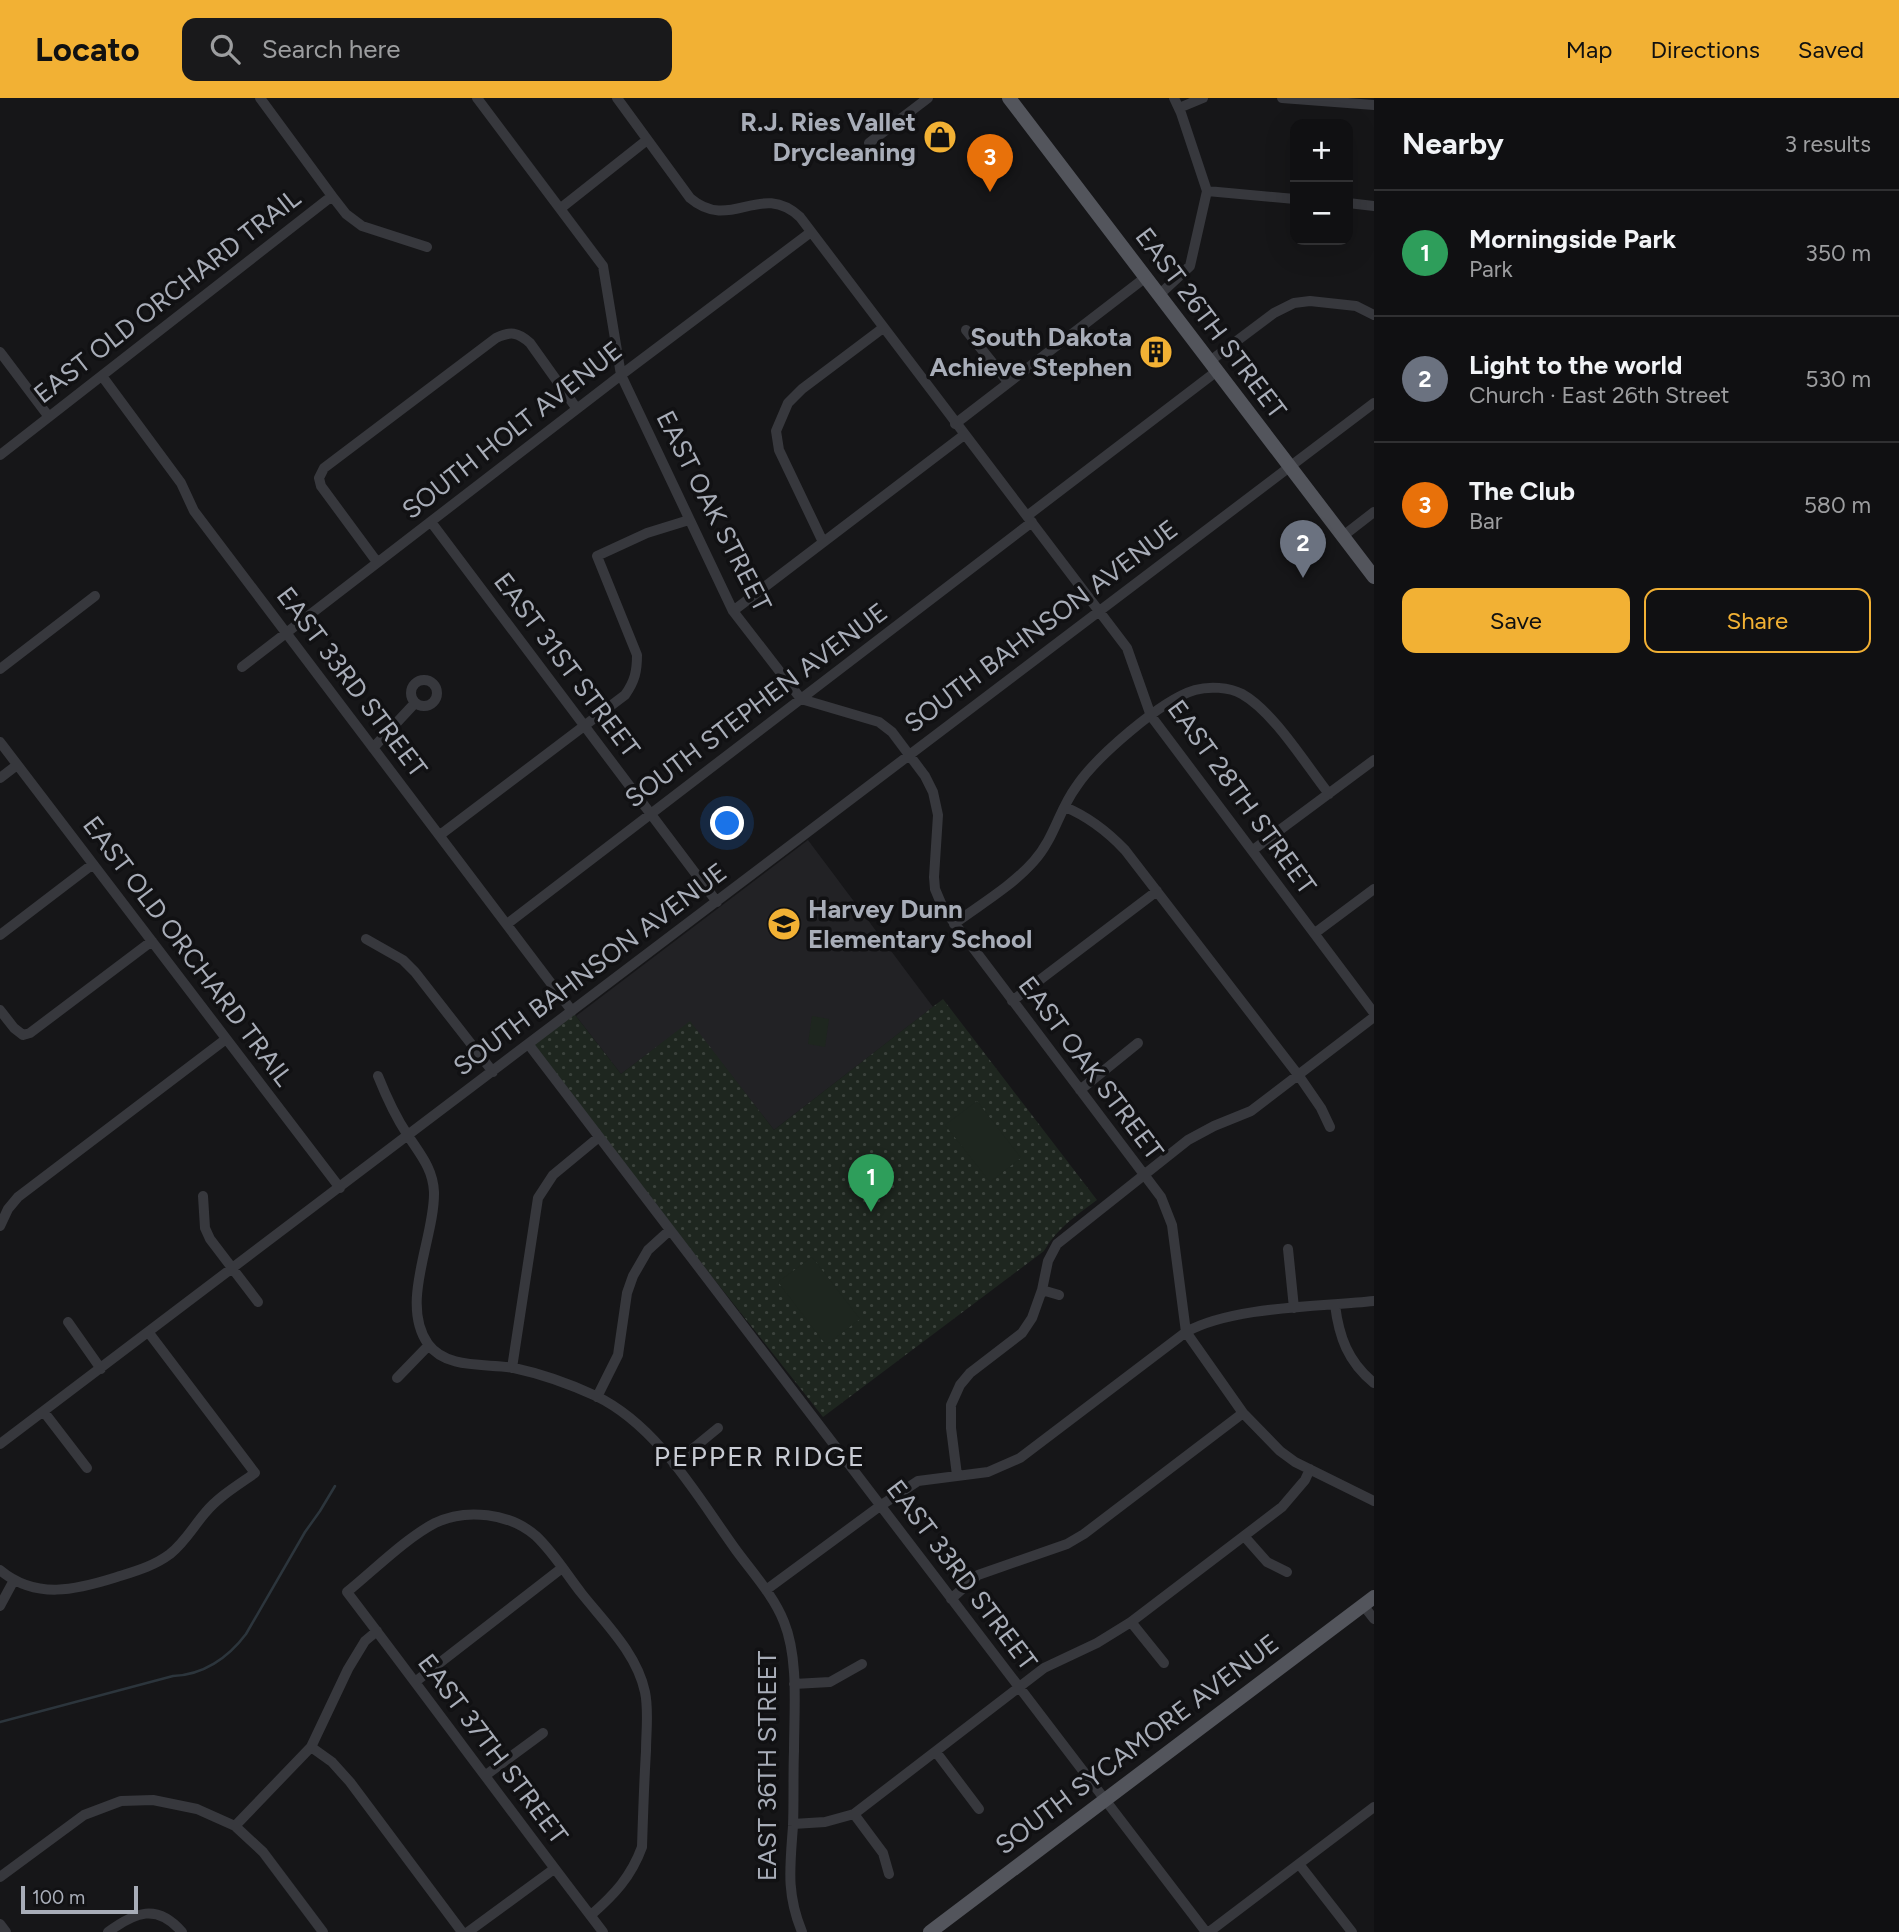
<!DOCTYPE html>
<html lang="en">
<head>
<meta charset="utf-8">
<style>
	:root { --surface:#101012; --page:#19191b; --text:#f1f3f6; --muted:#9c9d9f; --line:#303032; --accent:#f2b134 }
	body { margin:0; font-family:Figtree,sans-serif; background:var(--page); color:var(--text) }
	.controls { position:absolute; right:21px; top:21px; display:grid; overflow:hidden; border-radius:14px; box-shadow:0 7px 28px #0002 }
	.controls button { width:63px; height:63px; display:grid; place-items:center; padding:0; border:0; border-bottom:2px solid var(--line); background:var(--surface); color:var(--text); font:35px sans-serif }
	.scale { position:absolute; left:21px; bottom:18px; width:117px; box-sizing:border-box; padding-left:7px; border:4px solid #a8adb8; border-top:0; font-size:19px; line-height:24px; white-space:nowrap; color:#a8adb8; -webkit-text-stroke:5px #111113; paint-order:stroke }
	.you { position:absolute; left:728px; top:726px; width:24px; height:24px; margin:-18px; border:5px solid #fff; border-radius:50%; background:#1a73e8; box-shadow:0 0 0 10px #1a73e833 }
	.badge { display:grid; place-items:center; width:46px; height:46px; border-radius:50%; background:var(--accent); color:#fff; font-size:23px; font-weight:700 }
	.pin { position:absolute; translate:-50% -58px; filter:drop-shadow(0 2px 4px #0008) }
	.pin::after { content:''; position:absolute; top:37px; width:24px; height:21px; background:inherit; clip-path:polygon(0 0,100% 0,50% 100%) }
	.list { margin:0; padding:0; list-style:none }
	h2 { display:flex; justify-content:space-between; align-items:center; height:91px; margin:0; padding:0 28px; font-size:30px }
	h2 small { font-size:23px; font-weight:400; color:var(--muted) }
	.list li { display:grid; grid-template-columns:46px 1fr auto; gap:21px; align-items:center; box-sizing:border-box; height:126px; padding:0 28px; border-top:2px solid var(--line) }
	.list b { display:block; font-size:26px; white-space:nowrap }
	.list p { margin:0; font-size:23px; white-space:nowrap; color:var(--muted) }
	.list em { font-size:23px; font-style:normal; color:var(--muted) }
	.actions { display:flex; gap:14px; padding:21px 28px }
	.actions a { flex:1; padding:16px 0; border:2px solid var(--accent); border-radius:14px; text-align:center; font-size:24px; color:var(--accent) }
	.actions .main { background:var(--accent); color:#111 }
	.icon { flex:none; width:38px; height:38px; fill:none; stroke:currentColor; stroke-width:2; stroke-linecap:round; stroke-linejoin:round }
	.map { position:relative; flex:none; width:1374px; height:1834px; overflow:hidden }
	header { display:flex; align-items:center; gap:42px; box-sizing:border-box; height:98px; padding:0 35px; background:var(--accent); color:#111 }
	header strong { font-size:33px }
	nav { display:flex; gap:38px; margin-inline-start:auto; font-size:24px }
	.search { width:490px; height:63px; background:var(--page); display:flex; align-items:center; gap:18px; box-sizing:border-box; padding:0 24px; border-radius:14px; color:var(--muted); font-size:26px }
	main { display:flex }
	aside { flex:1; background:var(--surface) }
	.map>svg:first-child { display:block }
	.built { fill:#222225 }
	.park { fill:url(#park-dots) }
	.garden { fill:#1e261f }
	.lines { fill:none; stroke-linecap:round; stroke-linejoin:round }
	.stream { stroke:#2c353c; stroke-width:2.5 }
	.minor { stroke:#37383d; stroke-width:10 }
	.major { stroke:#53555c; stroke-width:14 }
	.labels { text-anchor:middle; dominant-baseline:central; stroke-width:7; stroke-linejoin:round; paint-order:stroke }
	.poi-label { font-size:26px; font-weight:bold; fill:#a8adb8; stroke:#111113; text-anchor:end }
	.street-label { font-size:26px; fill:#a8adb8; stroke:#111113 }
	.neighbourhood-label { font-size:28px; letter-spacing:2px; fill:#c9ccd4; stroke:#111113 }
</style>
</head>
<body>
<header>
<strong>Locato</strong>
<div class="search"><svg class="icon" aria-label="search" viewBox="0 0 24 24"><circle cx="10" cy="10" r="6"/><path d="M15 15l6 6"/></svg>Search here</div>
<nav><a>Map</a><a>Directions</a><a>Saved</a></nav>
</header>
<main>
<div class="map">
<svg width="1374" height="1834" viewBox="0 0 1374 1834">
	<defs>
		<pattern id="park-dots" width="8" height="8" patternUnits="userSpaceOnUse" patternTransform="scale(1.75)"><rect width="8" height="8" fill="#1e261f"/><path d="M2 2h.1M6 6h.1" fill="none" stroke="#3c433d" stroke-width="1.8" stroke-linecap="round"/></pattern>
	</defs>
	<rect width="100%" height="100%" fill="#161618"/>
	<path class="built" d="M808 742 933 909 774 1032 690 924 621 976 576 918Z"/>
	<path class="park" d="M943 901 1097 1102C1077 1117 1057 1130 1044 1153L823 1319 529 947 572 913 621 976 690 923 774 1032Z"/>
	<path class="garden" d="M812 918 829 921 825 949 808 946Z
		M977 1003 1021 1060 990 1084 945 1027Z
		M812 1159 860 1221 826 1247 778 1184Z"/>
	<g class="lines">
		<path class="stream" d="M0 1624 173 1578C203 1577 228 1560 246 1536L305 1434 320 1413 335 1388"/>
		<path class="minor" d="M477 0 603 168 621 277 733 513 801 601 879 624 892 634 925 678 933 694 938 717 934 779 935 791 943 810 1161 1099 1172 1127 1186 1234 1243 1315 1280 1353 1295 1364 1374 1403
			M617 0 690 100C731 135 760 82 800 119L1127 550 1151 618 1374 915
			M1174 0 1181 15 1207 93 1295 101
			M1282 0 1374 7
			M1179 10 1203 0
			M869 45 928 0
			M332 98 346 116 362 128 427 149
			M1348 105 1374 108
			M561 110 647 42
			M1159 197 1190 168 1207 93
			M966 232 1008 284
			M0 254 49 319
			M1210 263 1274 215 1294 205 1310 203 1356 208 1374 217
			M102 278 181 385 194 413 572 913
			M955 326 1146 179
			M0 357 332 98 260 0
			M1027 418 1217 273
			M431 424 717 804
			M1343 438 1374 414
			M823 444 779 352 776 333 788 305 802 291 883 230
			M377 464 321 388 319 380 324 370 496 240C510 233 518 234 530 245L577 311
			M733 513 964 337
			M242 569 621 277 811 134
			M0 571 95 498
			M411 595a13 13 0 1 1 26 0a13 13 0 1 1-26 0Z
			M0 644 340 1090
			M373 650 415 605
			M0 680 17 667
			M1065 709C1089 719 1107 733 1125 752L1299 978 1321 1010 1330 1029
			M440 737 625 597C635 583 637 573 637 557L597 458 647 435 689 422
			M1253 752 1374 662
			M507 826 1032 424
			M954 826C981 806 1012 788 1034 763 1054 741 1059 712 1076 689 1095 660 1161 602 1195 592 1209 588 1229 589 1242 596 1274 614 1306 667 1329 696
			M1315 835 1374 791
			M0 837 93 766
			M366 841 403 862 415 874 493 974
			M1012 903 1157 793
			M0 912 14 930 23 937 30 935 152 843
			M529 947 1206 1834
			M378 978C386 998 395 1018 407 1036 419 1055 433 1070 434 1094 435 1140 399 1205 428 1246 447 1272 487 1265 514 1270 542 1276 570 1286 596 1298 658 1328 697 1398 736 1452 752 1474 774 1498 784 1524 799 1561 794 1613 794 1653 793 1678 794 1703 793 1728 790 1769 786 1795 802 1834
			M1080 992 1138 945
			M203 1098 205 1130 210 1141 258 1204
			M0 1128 8 1111 18 1099 226 941
			M1288 1151 1294 1210
			M1042 1192 1059 1197
			M1335 1207C1339 1239 1348 1264 1374 1285
			M68 1224 101 1271
			M512 1270 538 1100 553 1077 599 1039
			M397 1280 429 1247
			M597 1299 618 1257 627 1195 633 1178 648 1152 670 1132
			M44 1314 87 1370
			M0 1346 1374 305
			M674 1366 718 1330
			M957 1377 951 1330V1307L960 1287 970 1275 1022 1235 1032 1220 1042 1192 1048 1163 1057 1146 1188 1042 1214 1028 1251 1013 1374 919
			M1244 1438 1267 1464 1287 1474
			M0 1472C36 1502 76 1492 117 1479 136 1473 154 1468 170 1456 185 1444 193 1429 205 1415 218 1399 238 1387 255 1375L149 1235
			M766 1492 880 1408 918 1383 988 1374 1020 1360 1186 1234C1233 1208 1319 1209 1374 1203
			M951 1501 978 1477 1067 1446 1084 1436 1243 1315
			M1363 1507 1374 1521
			M0 1508 14 1482
			M1131 1524 1164 1565
			M415 1584 562 1470
			M794 1586 830 1584 862 1566
			M311 1649 332 1664 350 1684 462 1834
			M936 1654 979 1711
			M486 1677 543 1635
			M854 1716 883 1755 889 1776
			M793 1726 825 1724 854 1716 1044 1570 1097 1545 1131 1524 1282 1409 1305 1382 1310 1371
			M235 1728 311 1649 348 1571 365 1543 377 1533
			M1299 1766 1352 1834
			M0 1779 84 1717 121 1703 153 1702 197 1711 235 1728 263 1754 323 1834
			M591 1817C614 1797 631 1779 642 1749 643 1717 644 1685 646 1653 646 1633 649 1613 645 1594 637 1556 606 1526 582 1496 567 1477 554 1455 536 1438 510 1415 466 1410 435 1425 406 1440 373 1473 347 1494 433 1607 517 1722 603 1834
			M0 1826 6 1834
			M108 1834C135 1814 157 1805 182 1834
			M468 1834 554 1771
			M1209 1834 1374 1709"/>
		<path class="major" d="M1009 0 1374 479
			M930 1834 1374 1499"/>
	</g>
	<defs>
		<symbol id="shop-disc" viewBox="-11 -11 22 22"><circle r="9.5" fill="#f2b134" stroke="#111113"/><path d="M-5-2.5h2.3a2.7 3.5 0 0 1 5.4 0H5L5.5 6h-11ZM-1.5-2.5h3a1.5 2.3 0 0 0-3 0Z" fill="#111"/></symbol>
		<symbol id="building-disc" viewBox="-11 -11 22 22"><circle r="9.5" fill="#f2b134" stroke="#111113"/><path d="M-4-6H4V6H1V3H-1V6H-4ZM-2.5-4.3h1.7v1.8h-1.7ZM.8-4.3h1.7v1.8H.8ZM-2.5-1h1.7V.8h-1.7ZM.8-1h1.7V.8H.8Z" fill="#111"/></symbol>
		<symbol id="school-disc" viewBox="-11 -11 22 22"><circle r="9.5" fill="#f2b134" stroke="#111113"/><path d="M0-5L7-2L0 1L-7-2ZM-4 1L0 2.5L4 1V4Q0 6-4 4Z" fill="#111"/></symbol>
	</defs>
	<g fill-rule="evenodd">
		<use href="#shop-disc" x="921" y="20" width="38" height="38"/>
		<use href="#building-disc" x="1137" y="235" width="38" height="38"/>
		<use href="#school-disc" x="765" y="807" width="38" height="38"/>
	</g>
	<g class="labels">
		<g class="poi-label">
			<text x="916" y="24">R.J. Ries Vallet<tspan x="916" dy="30">Drycleaning</tspan></text>
			<text x="1132" y="239">South Dakota<tspan x="1132" dy="30">Achieve Stephen</tspan></text>
			<text x="808" y="811" text-anchor="start">Harvey Dunn<tspan x="808" dy="30">Elementary School</tspan></text>
		</g>
		<g class="street-label">
			<text transform="translate(167 198) rotate(-38)">EAST OLD ORCHARD TRAIL</text>
			<text transform="translate(1211 225) rotate(53)">EAST 26TH STREET</text>
			<text transform="translate(512 332) rotate(-38)">SOUTH HOLT AVENUE</text>
			<text transform="translate(714 413) rotate(63)">EAST OAK STREET</text>
			<text transform="translate(1041 528) rotate(-37)">SOUTH BAHNSON AVENUE</text>
			<text transform="translate(567 567) rotate(53)">EAST 31ST STREET</text>
			<text transform="translate(352 584) rotate(53)">EAST 33RD STREET</text>
			<text transform="translate(756 607) rotate(-37)">SOUTH STEPHEN AVENUE</text>
			<text transform="translate(1242 699) rotate(54)">EAST 28TH STREET</text>
			<text transform="translate(188 853) rotate(53)">EAST OLD ORCHARD TRAIL</text>
			<text transform="translate(590 871) rotate(-37)">SOUTH BAHNSON AVENUE</text>
			<text transform="translate(1091 970) rotate(53)">EAST OAK STREET</text>
			<text transform="translate(962 1477) rotate(53)">EAST 33RD STREET</text>
			<text transform="translate(1137 1646) rotate(-37)">SOUTH SYCAMORE AVENUE</text>
			<text transform="translate(493 1651) rotate(53)">EAST 37TH STREET</text>
			<text transform="translate(767 1668) rotate(-90)">EAST 36TH STREET</text>
		</g>
		<g class="neighbourhood-label">
			<text x="760" y="1358">PEPPER RIDGE</text>
		</g>
	</g>
</svg>
<div class="controls">
<button>+</button>
<button>−</button>
</div>
<div class="scale">100 m</div>
<div class="you"></div>
<div class="pin badge" style="left:871px;top:1114px;background:#2e9e5b">1</div>
<div class="pin badge" style="left:1303px;top:480px;background:#6b7280">2</div>
<div class="pin badge" style="left:990px;top:94px;background:#e8710a">3</div>
</div>
<aside>
<h2>Nearby<small>3 results</small></h2>
<ul class="list">
<li><span class="badge" style="background:#2e9e5b">1</span><div><b>Morningside Park</b><p>Park</p></div><em>350 m</em></li>
<li><span class="badge" style="background:#6b7280">2</span><div><b>Light to the world</b><p>Church · East 26th Street</p></div><em>530 m</em></li>
<li><span class="badge" style="background:#e8710a">3</span><div><b>The Club</b><p>Bar</p></div><em>580 m</em></li>
</ul>
<div class="actions"><a class="main">Save</a><a>Share</a></div>
</aside>
</main>
</body>
</html>
